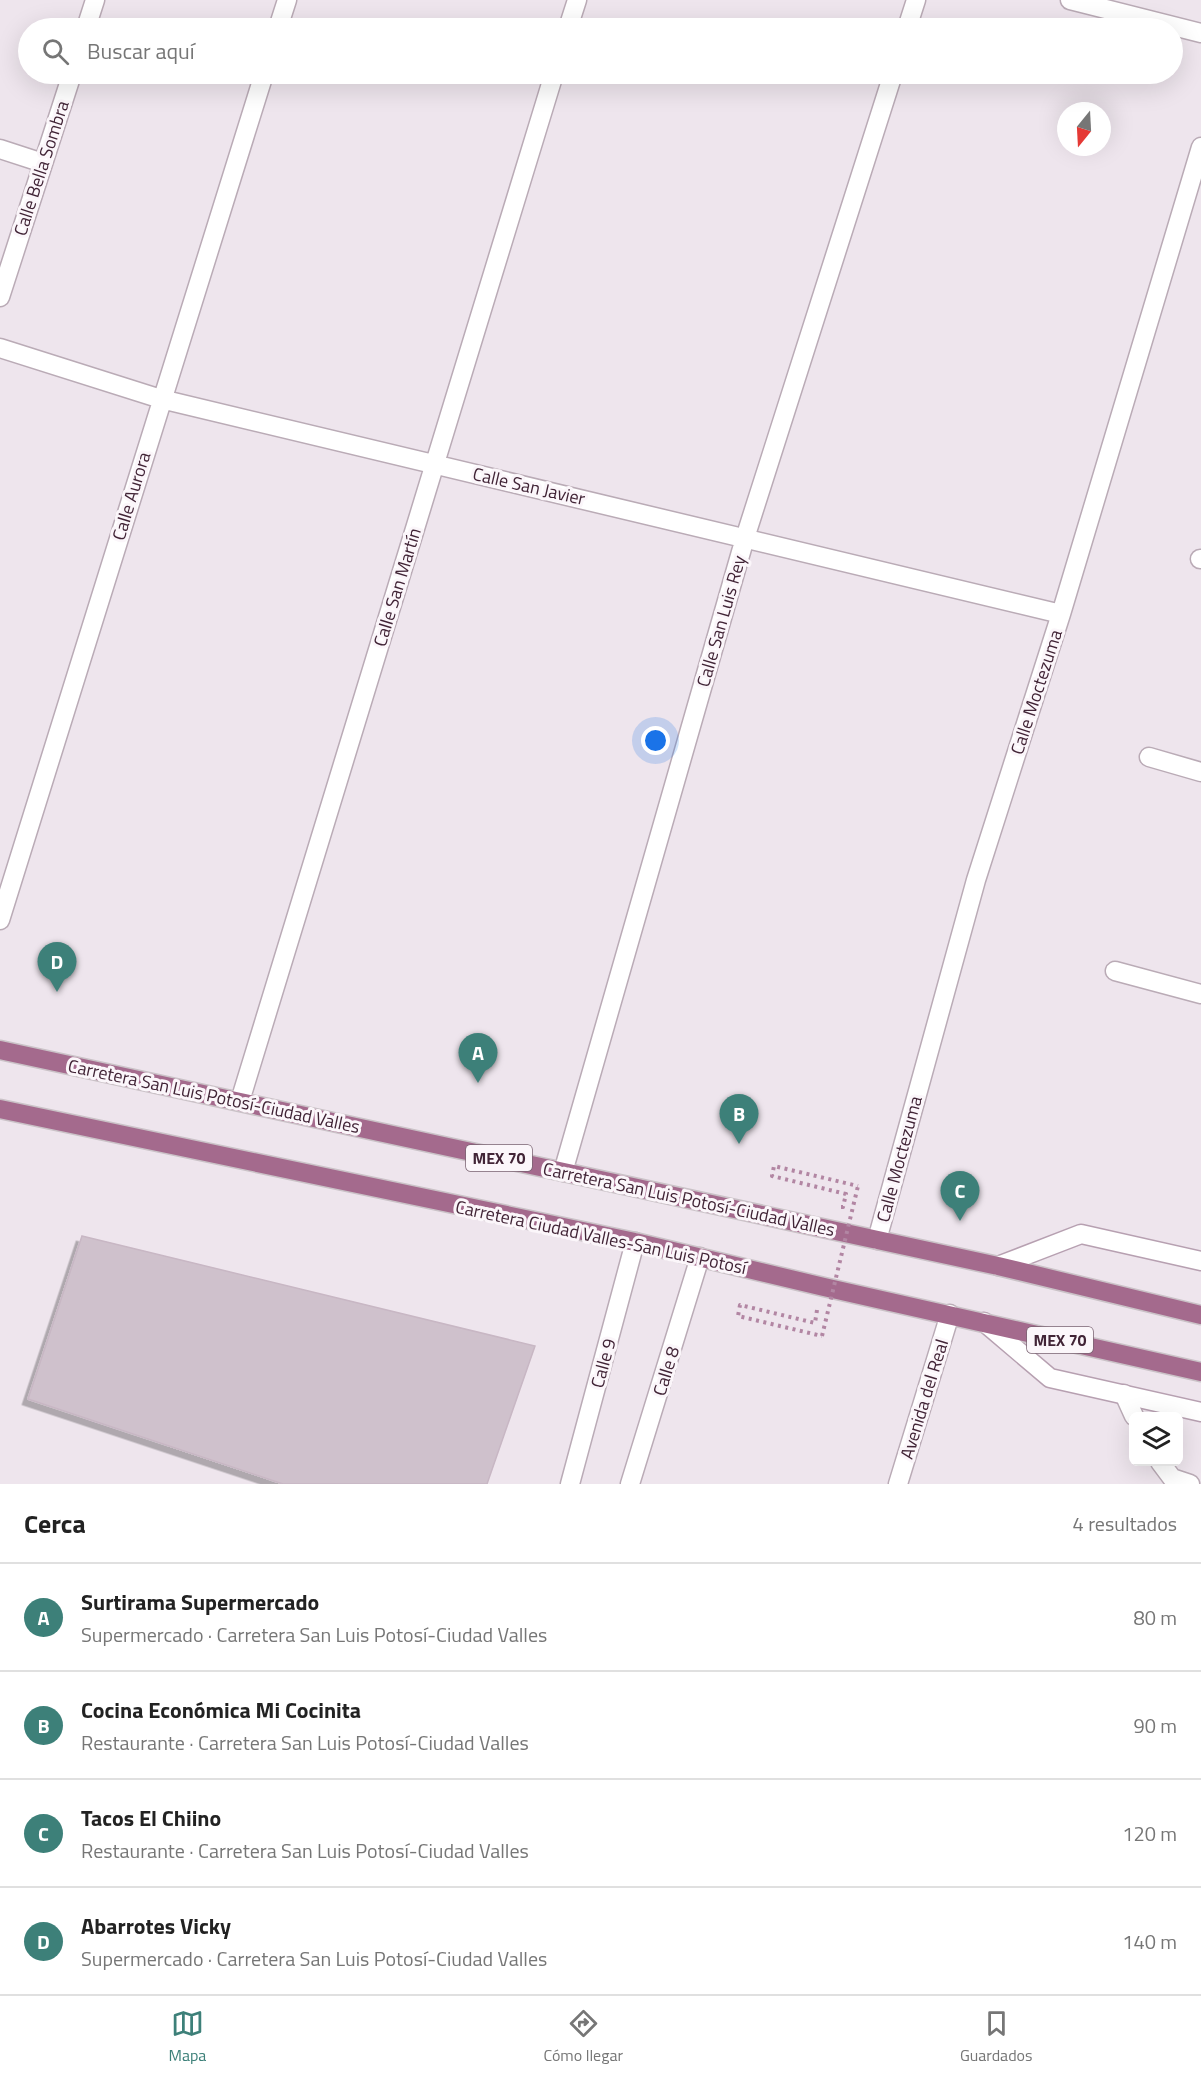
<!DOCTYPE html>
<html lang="es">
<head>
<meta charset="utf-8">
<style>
	:root { --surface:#fff; --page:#f6f6f6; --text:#222; --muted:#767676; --line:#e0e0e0; --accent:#3d8079 }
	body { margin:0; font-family:"Titillium Web",sans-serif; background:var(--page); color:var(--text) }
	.controls { position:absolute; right:18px; bottom:18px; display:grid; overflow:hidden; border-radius:9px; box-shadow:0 6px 24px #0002 }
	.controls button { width:54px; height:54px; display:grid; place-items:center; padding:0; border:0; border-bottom:2px solid var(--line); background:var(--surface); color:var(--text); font:30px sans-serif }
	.compass { position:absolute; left:1057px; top:102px; width:54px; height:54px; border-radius:50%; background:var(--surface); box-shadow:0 6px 24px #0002; rotate:198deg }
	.you { position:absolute; left:656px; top:741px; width:21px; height:21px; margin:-15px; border:4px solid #fff; border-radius:50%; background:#1a73e8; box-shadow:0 0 0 9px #1a73e833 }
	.badge { display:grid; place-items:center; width:39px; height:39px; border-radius:50%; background:var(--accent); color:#fff; font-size:20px; font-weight:700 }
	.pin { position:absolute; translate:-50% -50px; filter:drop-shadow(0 2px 3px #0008) }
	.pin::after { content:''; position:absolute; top:32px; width:21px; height:18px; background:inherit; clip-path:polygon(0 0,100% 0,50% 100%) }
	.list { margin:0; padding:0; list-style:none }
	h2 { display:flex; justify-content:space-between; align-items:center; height:78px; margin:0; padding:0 24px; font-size:26px }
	h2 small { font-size:20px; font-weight:400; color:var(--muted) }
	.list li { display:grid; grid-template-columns:39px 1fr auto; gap:18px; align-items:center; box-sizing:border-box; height:108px; padding:0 24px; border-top:2px solid var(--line) }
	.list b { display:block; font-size:22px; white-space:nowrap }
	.list p { margin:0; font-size:20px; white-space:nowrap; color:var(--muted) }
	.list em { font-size:20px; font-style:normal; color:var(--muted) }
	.icon { flex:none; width:33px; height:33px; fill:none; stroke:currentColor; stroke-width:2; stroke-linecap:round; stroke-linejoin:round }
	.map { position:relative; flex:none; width:1201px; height:1484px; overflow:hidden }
	.search { position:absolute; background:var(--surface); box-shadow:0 6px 24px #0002; left:18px; right:18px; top:18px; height:66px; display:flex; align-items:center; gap:15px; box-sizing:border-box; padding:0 21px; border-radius:33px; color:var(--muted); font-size:22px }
	.sheet { height:510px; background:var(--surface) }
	nav { display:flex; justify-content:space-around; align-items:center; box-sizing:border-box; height:84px; border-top:2px solid var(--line); background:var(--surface); font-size:16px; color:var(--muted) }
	nav a { display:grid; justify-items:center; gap:3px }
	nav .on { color:var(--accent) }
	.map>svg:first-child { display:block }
	.building { fill:#cfc1cc; stroke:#c8b7c4; stroke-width:1.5; filter:url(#shadow) }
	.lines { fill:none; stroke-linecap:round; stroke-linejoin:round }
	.street-casing { stroke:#baabb6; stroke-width:21 }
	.secondary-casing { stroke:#b7a0b1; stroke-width:21 }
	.primary-casing { stroke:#cac2c7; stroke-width:21 }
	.path { stroke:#b286a3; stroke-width:4; stroke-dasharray:3 4.5; stroke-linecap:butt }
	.street { stroke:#fff; stroke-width:18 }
	.secondary { stroke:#fff; stroke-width:18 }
	.primary { stroke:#a46a8d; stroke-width:18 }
	.path-bridge { stroke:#b286a3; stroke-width:4; stroke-dasharray:3 4.5; stroke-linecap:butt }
	.labels { text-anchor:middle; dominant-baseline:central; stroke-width:6; stroke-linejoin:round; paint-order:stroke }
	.shield { fill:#fbf6fa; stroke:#796371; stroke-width:1.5 }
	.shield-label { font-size:16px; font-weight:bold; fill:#412436 }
	.street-label { font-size:18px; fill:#412436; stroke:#fbf6fa }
</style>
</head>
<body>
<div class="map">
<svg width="1201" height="1484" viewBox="0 0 1201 1484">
	<defs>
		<filter id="shadow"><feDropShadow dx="-5.5" dy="5.5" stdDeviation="0" flood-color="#0004"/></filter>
	</defs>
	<rect width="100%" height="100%" fill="#eee5ed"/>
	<path class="building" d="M82 1236 535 1346 487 1484H283L28 1399Z"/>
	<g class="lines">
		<defs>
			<path id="street" d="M1070 0 1201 33
				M86 28 95 0
				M278 28 287 0
				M568 28 577 0
				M907 28 916 0
				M0 149 43 163
				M0 297 72 74
				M0 348 161 399 1061 614
				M1200 559H1201
				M1149 757 1201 772
				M0 920 264 74
				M1115 971 1201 994
				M240 1101 554 74
				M563 1172 745 538 893 74
				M877 1240 976 880 1061 614 1201 147
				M1124 1394 1134 1416
				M1160 1462 1172 1478 1190 1484
				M570 1484 635 1242
				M630 1484 700 1257
				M898 1484 950 1314"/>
			<path id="secondary" d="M998 1266 1081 1234 1201 1261
				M984 1322 1050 1378 1201 1412"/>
			<path id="primary" d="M0 1050 998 1266 1201 1315
				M0 1109 635 1242 824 1287 1201 1372"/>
		</defs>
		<use href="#street" class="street-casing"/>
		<use href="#secondary" class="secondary-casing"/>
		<use href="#primary" class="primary-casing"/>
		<path class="path" d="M841 1207H843L846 1194 772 1176 774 1166 858 1186
			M817 1310 815 1323 740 1305 738 1316 822 1336"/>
		<use href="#street" class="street"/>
		<use href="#secondary" class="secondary"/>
		<use href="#primary" class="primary"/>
		<path class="path-bridge" d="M822 1336 858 1186"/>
	</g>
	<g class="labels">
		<g class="shield">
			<rect x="466" y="1145" width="66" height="26" rx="4.5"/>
			<rect x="1027" y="1327" width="66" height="26" rx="4.5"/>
		</g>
		<g class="shield-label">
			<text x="499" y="1158">MEX 70</text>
			<text x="1060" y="1340">MEX 70</text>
		</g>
		<g class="street-label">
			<text transform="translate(41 168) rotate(-72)">Calle Bella Sombra</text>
			<text transform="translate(529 486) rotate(13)">Calle San Javier</text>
			<text transform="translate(131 496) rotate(-73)">Calle Aurora</text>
			<text transform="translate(397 587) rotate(-73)">Calle San Martín</text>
			<text transform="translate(721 621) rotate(-74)">Calle San Luis Rey</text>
			<text transform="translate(1036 692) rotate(-72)">Calle Moctezuma</text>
			<text transform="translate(214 1096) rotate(12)">Carretera San Luis Potosí-Ciudad Valles</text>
			<text transform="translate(899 1159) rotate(-75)">Calle Moctezuma</text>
			<text transform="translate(689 1199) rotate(12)">Carretera San Luis Potosí-Ciudad Valles</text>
			<text transform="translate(601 1237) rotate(12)">Carretera Ciudad Valles-San Luis Potosí</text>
			<text transform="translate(603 1363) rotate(-75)">Calle 9</text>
			<text transform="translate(666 1371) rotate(-73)">Calle 8</text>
			<text transform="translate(924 1399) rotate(-73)">Avenida del Real</text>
		</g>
	</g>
</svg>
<div class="controls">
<button><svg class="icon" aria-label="layers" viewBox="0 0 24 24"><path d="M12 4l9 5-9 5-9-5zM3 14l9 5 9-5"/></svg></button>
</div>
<svg class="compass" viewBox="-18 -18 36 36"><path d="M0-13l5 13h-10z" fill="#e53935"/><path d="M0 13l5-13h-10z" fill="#767676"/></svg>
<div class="you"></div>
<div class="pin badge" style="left:478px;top:1083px">A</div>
<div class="pin badge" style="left:739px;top:1144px">B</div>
<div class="pin badge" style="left:960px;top:1221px">C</div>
<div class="pin badge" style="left:57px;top:992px">D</div>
<div class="search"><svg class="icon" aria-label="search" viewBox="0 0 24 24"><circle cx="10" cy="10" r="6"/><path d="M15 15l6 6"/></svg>Buscar aquí</div>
</div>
<section class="sheet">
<h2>Cerca<small>4 resultados</small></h2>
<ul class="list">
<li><span class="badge">A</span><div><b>Surtirama Supermercado</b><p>Supermercado · Carretera San Luis Potosí-Ciudad Valles</p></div><em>80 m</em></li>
<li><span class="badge">B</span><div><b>Cocina Económica Mi Cocinita</b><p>Restaurante · Carretera San Luis Potosí-Ciudad Valles</p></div><em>90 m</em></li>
<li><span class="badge">C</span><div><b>Tacos El Chiino</b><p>Restaurante · Carretera San Luis Potosí-Ciudad Valles</p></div><em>120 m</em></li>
<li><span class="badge">D</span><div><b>Abarrotes Vicky</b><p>Supermercado · Carretera San Luis Potosí-Ciudad Valles</p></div><em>140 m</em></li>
</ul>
</section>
<nav>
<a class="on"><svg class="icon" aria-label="map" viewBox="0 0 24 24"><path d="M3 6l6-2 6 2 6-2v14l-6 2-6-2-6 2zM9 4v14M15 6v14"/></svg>Mapa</a>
<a><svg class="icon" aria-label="directions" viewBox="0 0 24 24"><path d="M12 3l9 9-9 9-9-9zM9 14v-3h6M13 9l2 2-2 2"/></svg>Cómo llegar</a>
<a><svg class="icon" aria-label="saved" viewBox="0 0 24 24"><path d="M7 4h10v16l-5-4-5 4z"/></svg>Guardados</a>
</nav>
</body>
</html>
